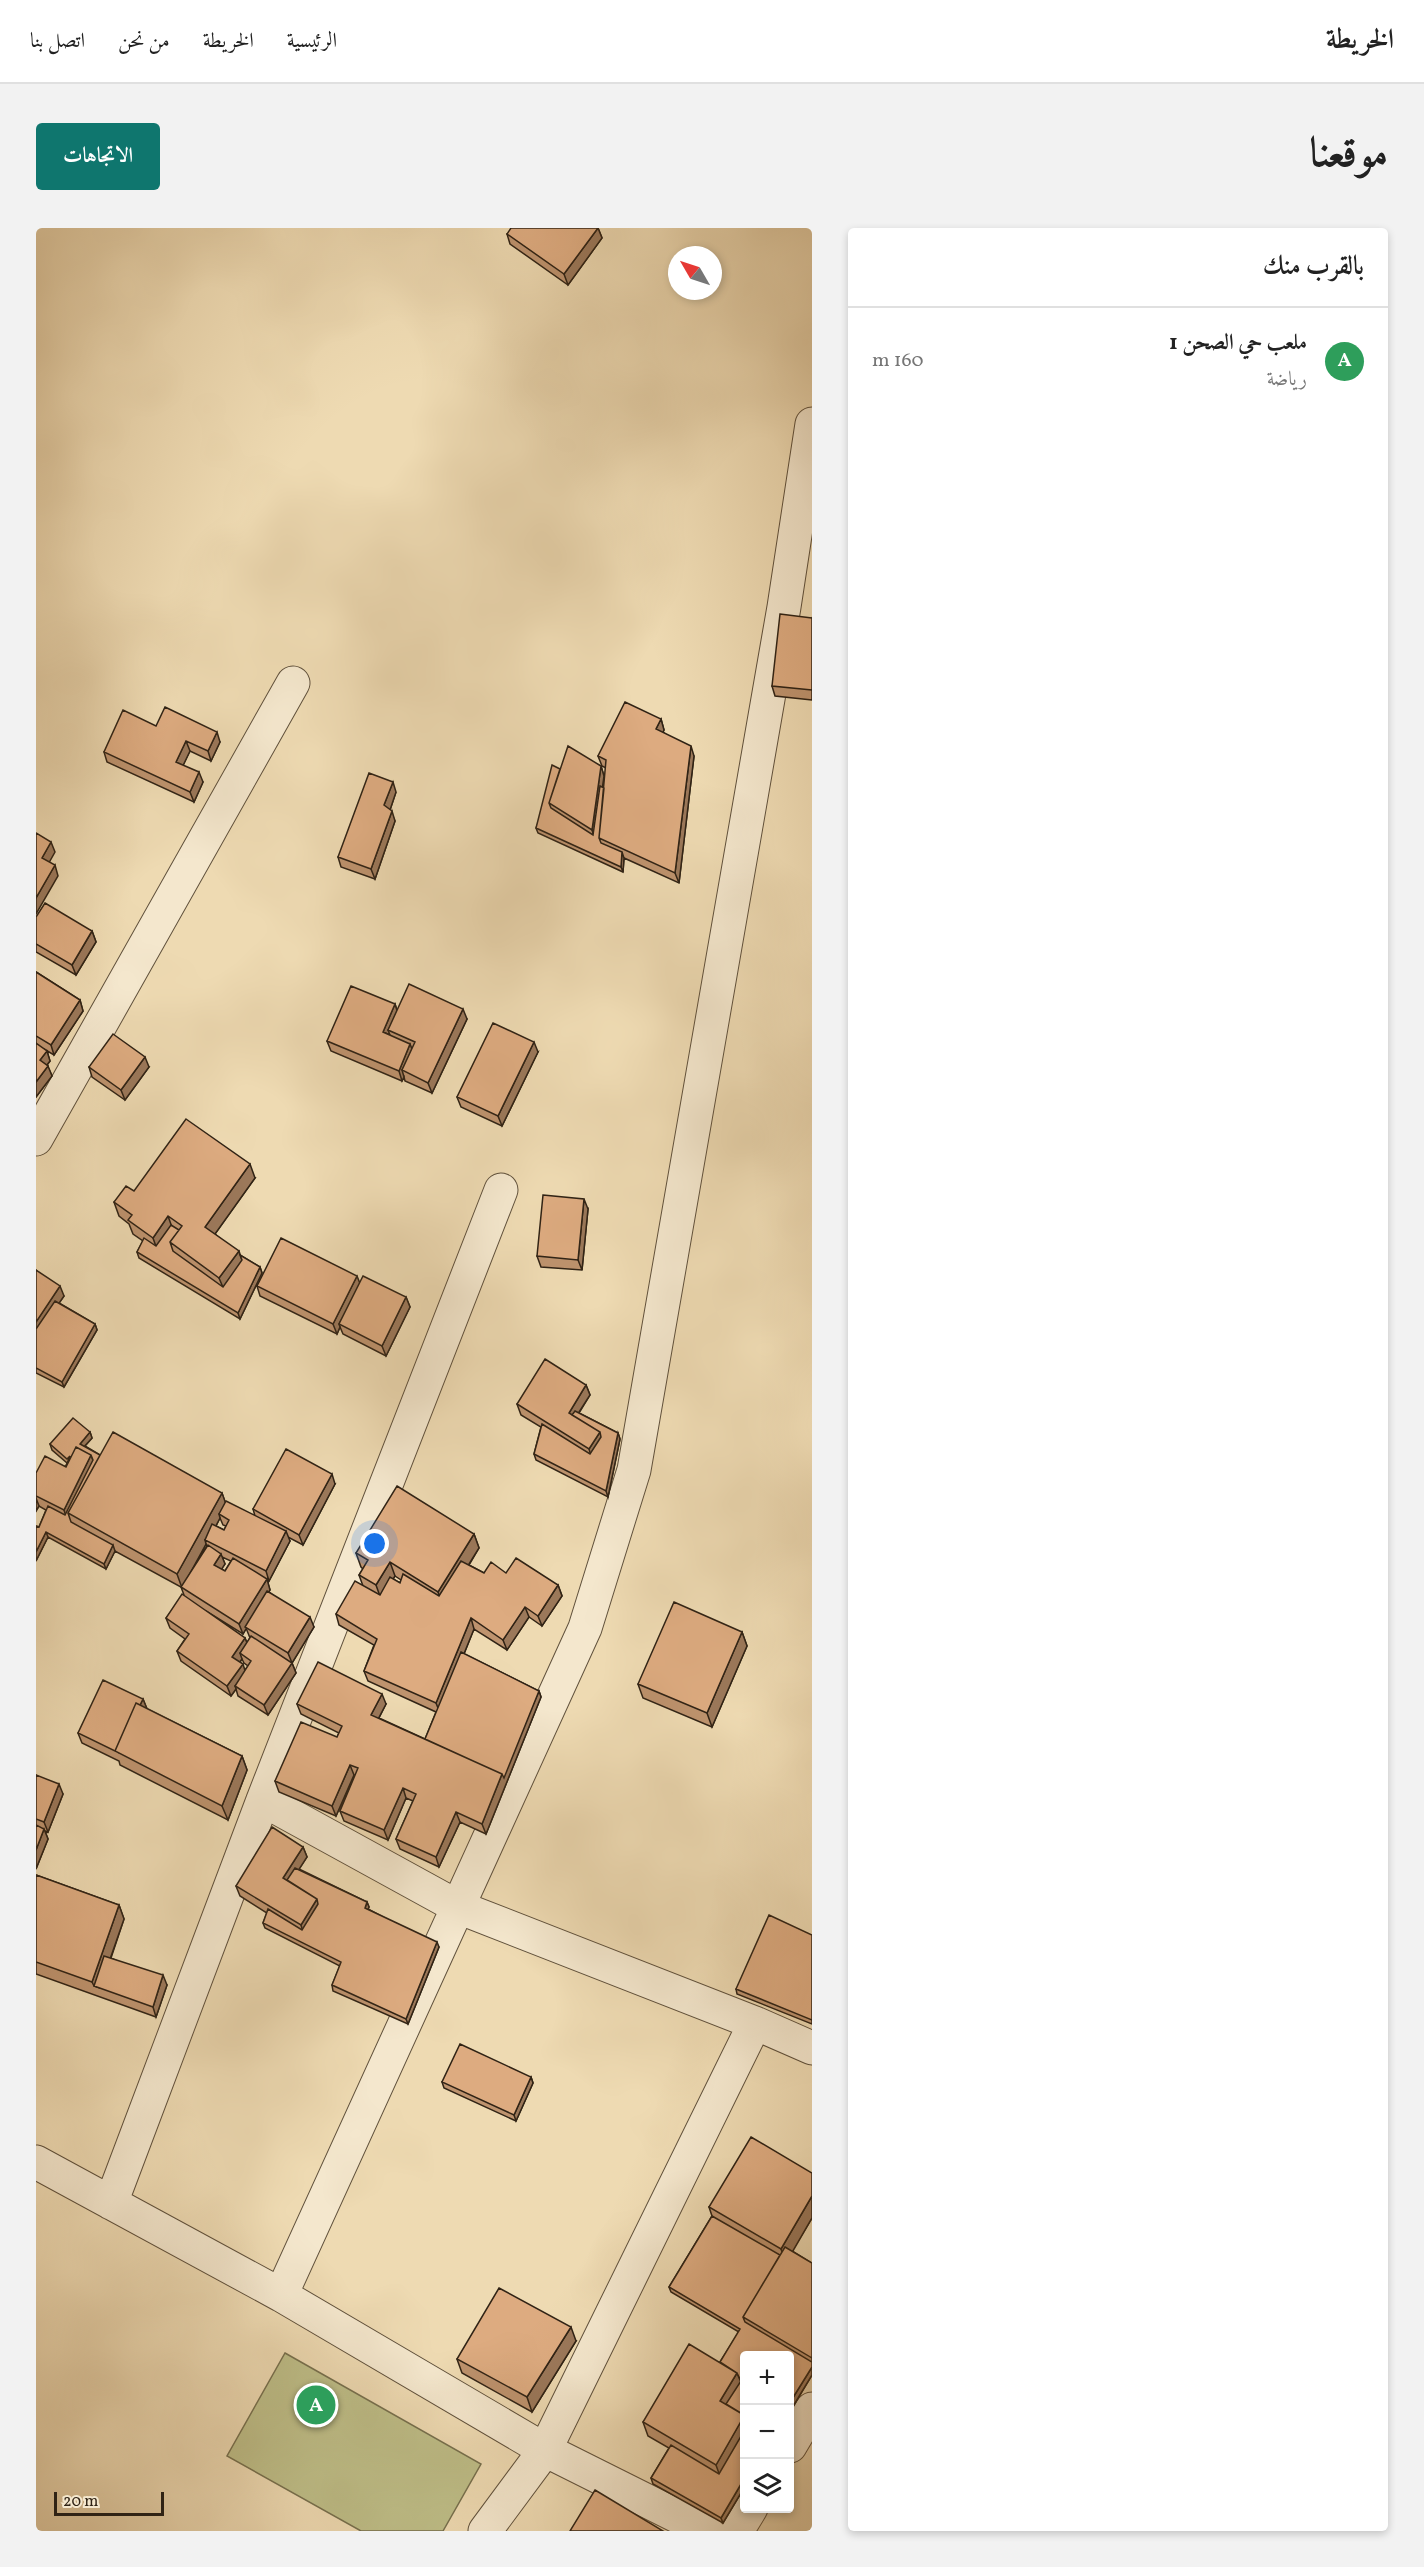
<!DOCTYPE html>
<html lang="ar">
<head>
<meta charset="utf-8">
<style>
	:root { --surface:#fff; --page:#f2f2f2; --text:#222; --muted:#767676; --line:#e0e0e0; --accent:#0f766e }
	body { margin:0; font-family:Vollkorn,Amiri,serif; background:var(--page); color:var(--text); direction:rtl }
	.controls { position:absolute; right:18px; bottom:18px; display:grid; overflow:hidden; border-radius:6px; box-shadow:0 3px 9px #0003 }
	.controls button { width:54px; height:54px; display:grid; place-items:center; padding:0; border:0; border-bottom:2px solid var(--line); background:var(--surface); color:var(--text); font:30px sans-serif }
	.compass { position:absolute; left:632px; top:18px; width:54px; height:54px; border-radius:50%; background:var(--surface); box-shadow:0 3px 9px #0003; rotate:309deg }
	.scale { position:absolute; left:18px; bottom:15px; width:110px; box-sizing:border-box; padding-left:6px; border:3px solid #302315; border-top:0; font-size:16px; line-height:21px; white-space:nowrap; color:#302315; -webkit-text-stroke:4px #f4e7cd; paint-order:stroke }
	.you { position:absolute; left:339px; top:1316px; width:21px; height:21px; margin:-15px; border:4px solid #fff; border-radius:50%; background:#1a73e8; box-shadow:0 0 0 9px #1a73e833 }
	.badge { display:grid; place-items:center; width:39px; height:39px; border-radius:50%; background:var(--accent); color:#fff; font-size:20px; font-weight:700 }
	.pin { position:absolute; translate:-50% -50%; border:3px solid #fff; box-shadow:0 2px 6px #0006 }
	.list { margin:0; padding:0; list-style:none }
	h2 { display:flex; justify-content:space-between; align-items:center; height:78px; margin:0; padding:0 24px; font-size:26px }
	h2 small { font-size:20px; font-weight:400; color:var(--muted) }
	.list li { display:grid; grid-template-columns:39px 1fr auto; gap:18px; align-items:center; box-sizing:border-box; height:108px; padding:0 24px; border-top:2px solid var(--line) }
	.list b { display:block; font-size:22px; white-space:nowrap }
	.list p { margin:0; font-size:20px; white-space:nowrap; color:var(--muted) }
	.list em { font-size:20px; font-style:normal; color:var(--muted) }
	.icon { flex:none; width:33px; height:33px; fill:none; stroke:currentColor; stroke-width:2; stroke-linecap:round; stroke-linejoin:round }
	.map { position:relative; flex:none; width:776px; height:2303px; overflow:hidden; direction:ltr; border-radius:6px }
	header { display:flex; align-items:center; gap:36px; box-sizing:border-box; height:84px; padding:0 30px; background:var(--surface); border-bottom:2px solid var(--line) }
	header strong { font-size:28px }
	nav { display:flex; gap:33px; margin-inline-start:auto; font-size:21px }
	.intro { display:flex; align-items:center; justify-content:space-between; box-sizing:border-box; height:144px; padding:0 36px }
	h1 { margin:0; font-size:42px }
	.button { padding:15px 27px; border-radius:6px; background:var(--accent); color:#fff; font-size:21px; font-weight:700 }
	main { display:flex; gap:36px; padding:0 36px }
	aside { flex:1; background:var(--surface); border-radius:6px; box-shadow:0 3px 9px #0003 }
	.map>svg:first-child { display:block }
	.green { fill:#bebe88; stroke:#77704e; stroke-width:1.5 }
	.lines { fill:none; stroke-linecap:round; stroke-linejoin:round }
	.minor-casing { stroke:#60513c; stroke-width:35 }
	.minor { stroke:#f4e7cd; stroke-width:33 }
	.wall { fill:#be936e; stroke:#302315; stroke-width:1.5; fill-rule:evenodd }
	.shaded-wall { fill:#9b785a; stroke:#302315; stroke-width:1.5 }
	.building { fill:#ddab80; stroke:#302315; stroke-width:1.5 }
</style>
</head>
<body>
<header>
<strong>الخريطة</strong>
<nav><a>الرئيسية</a><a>الخريطة</a><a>من نحن</a><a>اتصل بنا</a></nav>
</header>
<div class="intro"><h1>موقعنا</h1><a class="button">الاتجاهات</a></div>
<main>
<aside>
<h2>بالقرب منك<small></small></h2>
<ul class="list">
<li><span class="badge" style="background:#2e9e5b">A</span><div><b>ملعب حي الصحن 1</b><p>رياضة</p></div><em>160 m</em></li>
</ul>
</aside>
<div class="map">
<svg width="776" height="2303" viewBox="0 0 776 2303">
	<rect width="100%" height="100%" fill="#eedab2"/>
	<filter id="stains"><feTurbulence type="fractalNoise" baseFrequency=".00333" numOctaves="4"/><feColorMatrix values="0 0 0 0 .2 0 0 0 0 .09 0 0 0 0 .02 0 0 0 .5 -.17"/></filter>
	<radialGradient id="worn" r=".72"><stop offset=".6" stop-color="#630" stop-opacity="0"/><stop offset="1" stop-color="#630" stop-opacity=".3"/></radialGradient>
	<path class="green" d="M249 2125 445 2236 407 2303H325L191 2228Z"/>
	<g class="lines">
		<defs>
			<path id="minor" d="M0 911 257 455
				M227 1572 422 1679 719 1795 776 1820
				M0 1934 245 2067 509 2222 671 2303
				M75 1975 227 1572 465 962
				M245 2067 549 1400 598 1242 748 379 776 196
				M754 2218 776 2181
				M449 2303 509 2222 719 1795
				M701 2303 715 2280"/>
		</defs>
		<use href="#minor" class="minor-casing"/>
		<use href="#minor" class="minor"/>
	</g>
	<path class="wall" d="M562 0 566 10 532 57 474 16 471 6Z
		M776 390V472L739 468 736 458Z
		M625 491 628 502 627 504 658 528 643 655 588 630 587 644 502 605 500 600 524 541 565 538 568 548 567 559 568 560 570 540 566 538 562 528Z
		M120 498 184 514 175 533 154 523 147 537 167 554 158 574 71 534 68 524Z
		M360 564 354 582 359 593 339 651 305 639 302 629Z
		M0 689 56 703 60 714 40 747 0 724Z
		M0 744 44 772 47 783 18 827 8 821 11 823 14 833 11 837 16 848 0 869Z
		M359 776 361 782 431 791 396 865 369 853 368 849 366 853 295 823 291 813Z
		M502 824 466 898 425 879 421 869Z
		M53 839H113L89 872 56 849Z
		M219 950 179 1006 204 1027 224 1039 226 1045 204 1091 103 1030 101 1024 107 1013 97 1006 93 996 83 988 78 974 98 963Z
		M552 981 546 1042 505 1039 501 1028Z
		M0 1042 28 1068 23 1075 59 1096 61 1102 28 1159 0 1145Z
		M324 1055 370 1069 374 1079 350 1128 307 1106 304 1099 301 1106 224 1068 221 1058Z
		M550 1157 554 1167 543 1185 582 1205 584 1211 572 1269 500 1232 498 1226 505 1199 485 1187 481 1176Z
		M54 1204 56 1210 49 1218 64 1227 186 1265 189 1274 219 1288 217 1281 299 1256 267 1317 252 1309 254 1313 233 1353 231 1352 234 1362 233 1364 278 1399 256 1435 260 1445 232 1487 202 1468 200 1461 195 1468 145 1433 141 1423 149 1411 134 1400 130 1390 148 1367 145 1359 79 1323 70 1341 12 1309 0 1333V1298L3 1299 10 1282 3 1278 0 1283V1245L30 1238 31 1235 16 1222 14 1216ZM184 1290 187 1297 190 1298 188 1302 180 1298ZM170 1316 171 1318 159 1336ZM186 1329 195 1333 189 1343 185 1341 189 1336ZM170 1383 207 1406 210 1400 214 1410 211 1415 209 1410ZM206 1431 208 1435 212 1438 209 1442 204 1434Z
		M438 1306 443 1320 433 1337 448 1345H470L522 1357 526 1368 506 1398 493 1389 471 1422 438 1401 428 1426 503 1463 505 1469 450 1606 424 1594 403 1639 364 1621 360 1611 377 1573 370 1570 352 1612 308 1593 304 1583 319 1548 318 1547 300 1588 243 1564 239 1553 301 1509 303 1505 265 1486 261 1476H350L343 1490 389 1511 400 1484 332 1453 328 1443 338 1417 303 1397 300 1386 327 1358 323 1347 327 1341 325 1339 320 1325ZM359 1348 365 1352 364 1355 357 1351Z
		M706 1404 711 1418 676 1499 607 1470 602 1456Z
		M107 1471 111 1481 206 1528 211 1542 192 1592 84 1537 83 1533 46 1515 42 1505Z
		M0 1547 27 1566 12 1604 9 1603 12 1611 0 1641Z
		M267 1619 271 1629 263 1641 331 1674 333 1679 332 1681 403 1719 372 1796 297 1763 296 1757 304 1738 229 1700 227 1695 231 1685 204 1668 200 1658Z
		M0 1647 83 1677 88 1691 75 1730 131 1757 120 1789 0 1746Z
		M776 1707V1796L701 1766 700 1761Z
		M495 1849 497 1855 480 1893 408 1860 406 1854Z
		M673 1979 776 1990 756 2023 776 2035V2147L687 2295 617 2256 615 2250 633 2220 612 2208 607 2194 684 2134 703 2104 635 2064 633 2059 676 1988Z
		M540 2113 496 2184 426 2145 421 2131Z"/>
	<path class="shaded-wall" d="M562 0 566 10 532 57 528 46Z
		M625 491 628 502 624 511 620 501Z
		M181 504 184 514 175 533 172 523Z
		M150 513 154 523 144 544 140 534Z
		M655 518 658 528 643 655 639 645Z
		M565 538 568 548 559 612 556 602Z
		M163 544 167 554 158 574 154 564Z
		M357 554 360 564 352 588 348 577Z
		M356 583 359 593 339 651 335 641Z
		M15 614 19 624 10 640 6 630Z
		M586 624 588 630 587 644 585 639Z
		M19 637 22 648 0 686V670Z
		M56 703 60 714 40 747 36 737Z
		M44 772 47 783 18 827 15 817Z
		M359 776 362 786 352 802 354 807 347 804Z
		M427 781 431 791 396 865 392 855Z
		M498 814 502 824 466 898 462 888Z
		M374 816 378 826 366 842 368 849 366 853 363 843Z
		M11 823 14 833 7 842 4 832Z
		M109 829 113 839 89 872 85 862Z
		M12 838 16 848 0 869V854Z
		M214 936 219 950 174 1013 169 999Z
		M548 971 552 981 546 1042 542 1032Z
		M132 988 137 1002 122 1024 117 1010Z
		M203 1023 208 1038 189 1064 183 1050Z
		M224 1039 226 1045 204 1091 202 1085Z
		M321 1048 325 1058 303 1096 304 1099 301 1106 297 1096Z
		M24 1058 28 1068 0 1109V1094Z
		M370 1069 374 1079 350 1128 346 1118Z
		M59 1096 61 1102 28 1159 26 1154Z
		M550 1157 554 1167 538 1192 533 1185Z
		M54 1204 56 1210 46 1221 44 1216Z
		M564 1204 567 1214 556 1232 553 1221Z
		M582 1205 584 1211 572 1269 570 1263Z
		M55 1227 59 1238 32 1285 31 1292 28 1282Z
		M296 1246 299 1256 267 1317 263 1307Z
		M186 1265 191 1279 183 1286 184 1290 172 1313 169 1312 170 1316 146 1360 141 1346Z
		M0 1270 3 1278 0 1283Z
		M250 1303 254 1313 233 1353 230 1343Z
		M10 1304 12 1309 0 1333V1324Z
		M438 1306 443 1320 407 1378 402 1364Z
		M77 1317 79 1323 70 1341 68 1336Z
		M185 1326 189 1336 182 1347 178 1337Z
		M354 1334 359 1348 345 1371 340 1357Z
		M231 1351 234 1362 207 1406 203 1396Z
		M522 1357 526 1368 506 1398 502 1388Z
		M489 1379 493 1389 471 1422 467 1412Z
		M274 1389 278 1399 256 1435 260 1445 232 1487 228 1477 256 1435 252 1425Z
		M435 1390 438 1401 404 1485 400 1475Z
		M706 1404 711 1418 676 1499 671 1485Z
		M209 1410 213 1420 204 1425 206 1431 200 1439 196 1429Z
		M207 1436 210 1446 199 1458 200 1461 195 1468 191 1458Z
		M503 1463 505 1469 450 1606 446 1596 466 1546Z
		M346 1466 350 1476 339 1497 335 1487Z
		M107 1471 111 1481 82 1525Z
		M206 1528 211 1542 192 1592 186 1578Z
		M314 1537 318 1547 300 1588 296 1578Z
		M23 1556 27 1566 12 1604 8 1594Z
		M367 1560 370 1570 352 1612 348 1602Z
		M420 1584 424 1594 403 1639 400 1629Z
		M8 1601 12 1611 0 1641V1622Z
		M267 1619 271 1629 253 1657 247 1650Z
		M281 1671 284 1681 268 1708 265 1697Z
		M331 1674 333 1679 331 1685 329 1680Z
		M83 1677 88 1691 64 1760 58 1758 56 1754Z
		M401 1714 403 1719 372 1796 370 1791Z
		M127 1747 131 1757 120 1789 117 1779Z
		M495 1849 497 1855 480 1893 478 1887Z
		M776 1968V1990L750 2035 745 2021Z
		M535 2099 540 2113 496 2184 491 2169Z
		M776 2139V2147L753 2185V2176Z
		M701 2145 707 2159 687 2181 684 2173Z
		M708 2188V2211L685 2251 680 2237Z
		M708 2251V2260L687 2295 685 2290Z"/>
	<path class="building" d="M475 0H562L528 46 471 6Z
		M744 386 776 390V462L736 458Z
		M589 474 625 491 620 501 655 518 639 645 563 610 570 532 562 528Z
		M129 479 181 504 172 523 150 513 140 534 163 544 154 564 68 524 87 482 120 498Z
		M532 518 565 538 556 602 513 575Z
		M516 537 524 541 513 575 515 580 557 607 564 558 568 560 563 610 565 615 586 624 585 639 500 600Z
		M333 545 357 554 348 577 356 583 335 641 302 629Z
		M0 605 15 614 6 630 19 637 0 670Z
		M9 675 56 703 36 737 0 716V689Z
		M0 744 44 772 15 817 0 808Z
		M373 756 427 781 392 855 366 842 379 814 352 802Z
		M315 758 359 776 347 804 374 816 363 843 291 813Z
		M457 795 498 814 462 888 421 869Z
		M77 806 109 829 85 862 53 839Z
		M0 815 11 823 4 832 12 838 0 854Z
		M150 891 214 936 169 999 203 1023 183 1050 134 1014 146 998 132 988 117 1010 92 992 96 987 78 974 90 958 98 963Z
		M507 967 548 971 542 1032 501 1028Z
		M135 997 143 1002 134 1014 137 1023 187 1059 206 1032 204 1027 224 1039 202 1085 101 1024 108 1010 120 1018Z
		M245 1010 321 1048 297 1096 221 1058Z
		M0 1042 24 1058 0 1094Z
		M327 1048 370 1069 346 1118 303 1096Z
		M19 1073 59 1096 26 1154 0 1140V1101Z
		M509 1131 550 1157 533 1185 564 1204 553 1221 481 1176Z
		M539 1183 582 1205 570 1263 498 1226 506 1196 554 1226 565 1209 564 1204 536 1187Z
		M37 1190 54 1204 44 1216 64 1227 32 1285 35 1294 77 1317 68 1336 10 1304 0 1324V1298L3 1299 12 1278 29 1287 57 1232 55 1227 40 1219 30 1239V1238L34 1228 31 1231 14 1216Z
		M77 1204 186 1265 141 1346 32 1285Z
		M40 1219 55 1227 28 1282 0 1268V1245L9 1228 30 1239Z
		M250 1221 296 1246 263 1307 217 1281Z
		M361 1258 438 1306 402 1364 354 1334 340 1357 323 1347 332 1332 320 1325Z
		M190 1273 250 1303 230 1343 169 1312 176 1296 188 1302 193 1292 183 1286Z
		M172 1317 185 1326 178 1337 189 1343 197 1330 231 1351 203 1396 145 1359Z
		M480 1330 522 1357 502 1388 489 1379 467 1412 435 1390 400 1475 328 1443 341 1411 300 1386 319 1353 344 1367 354 1349 364 1355 367 1346 403 1368 425 1333 448 1345 455 1334 470 1345Z
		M231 1363 274 1389 252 1425 209 1399Z
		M146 1366 209 1410 196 1429 207 1436 191 1458 141 1423 153 1406 130 1390Z
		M638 1374 706 1404 671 1485 602 1456Z
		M215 1408 256 1435 228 1477 199 1458 215 1433 204 1425Z
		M425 1424 503 1463 468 1550 466 1546 389 1511Z
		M282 1434 346 1466 335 1487 466 1546 446 1596 420 1584 400 1629 360 1611 380 1566 367 1560 348 1602 304 1583 322 1540 314 1537 296 1578 239 1553 265 1494 301 1509 306 1498 261 1476Z
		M67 1452 107 1471 104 1477 100 1475 79 1523 42 1505Z
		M100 1475 206 1528 186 1578 79 1523Z
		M0 1547 23 1556 8 1594 0 1591Z
		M0 1597 8 1601 0 1622Z
		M236 1599 267 1619 247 1650 281 1671 265 1697 200 1658Z
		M259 1640 331 1674 329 1680 401 1714 370 1791 296 1757 305 1734 227 1695 232 1681 266 1702 282 1676 281 1671 251 1652Z
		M0 1647 83 1677 56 1754 0 1734Z
		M733 1687 776 1707V1792L700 1761Z
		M68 1728 127 1747 117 1779 58 1758Z
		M424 1816 495 1849 478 1887 406 1854Z
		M715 1909 776 1945V1968L745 2021 673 1979Z
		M676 1988 744 2027 707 2089 709 2094 776 2134V2139L753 2176V2127H708V2187L690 2176 705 2153 701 2145 684 2134 704 2101 633 2059Z
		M749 2019 776 2035V2130L707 2089Z
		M463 2060 535 2099 491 2169 421 2131Z
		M653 2116 701 2145 684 2173 708 2187V2188L680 2237 607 2194Z
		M708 2203V2251L685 2290 615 2250 635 2217 683 2246Z
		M559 2262 627 2303H534Z"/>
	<rect width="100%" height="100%" filter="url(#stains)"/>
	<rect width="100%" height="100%" fill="url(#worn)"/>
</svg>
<div class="controls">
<button>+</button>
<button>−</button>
<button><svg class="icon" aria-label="layers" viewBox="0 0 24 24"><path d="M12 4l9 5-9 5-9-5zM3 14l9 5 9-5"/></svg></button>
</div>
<svg class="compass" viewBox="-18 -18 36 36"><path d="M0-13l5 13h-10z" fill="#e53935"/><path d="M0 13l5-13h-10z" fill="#767676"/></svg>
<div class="scale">20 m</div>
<div class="you"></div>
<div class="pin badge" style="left:280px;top:2177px;background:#2e9e5b">A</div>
</div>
</main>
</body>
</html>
